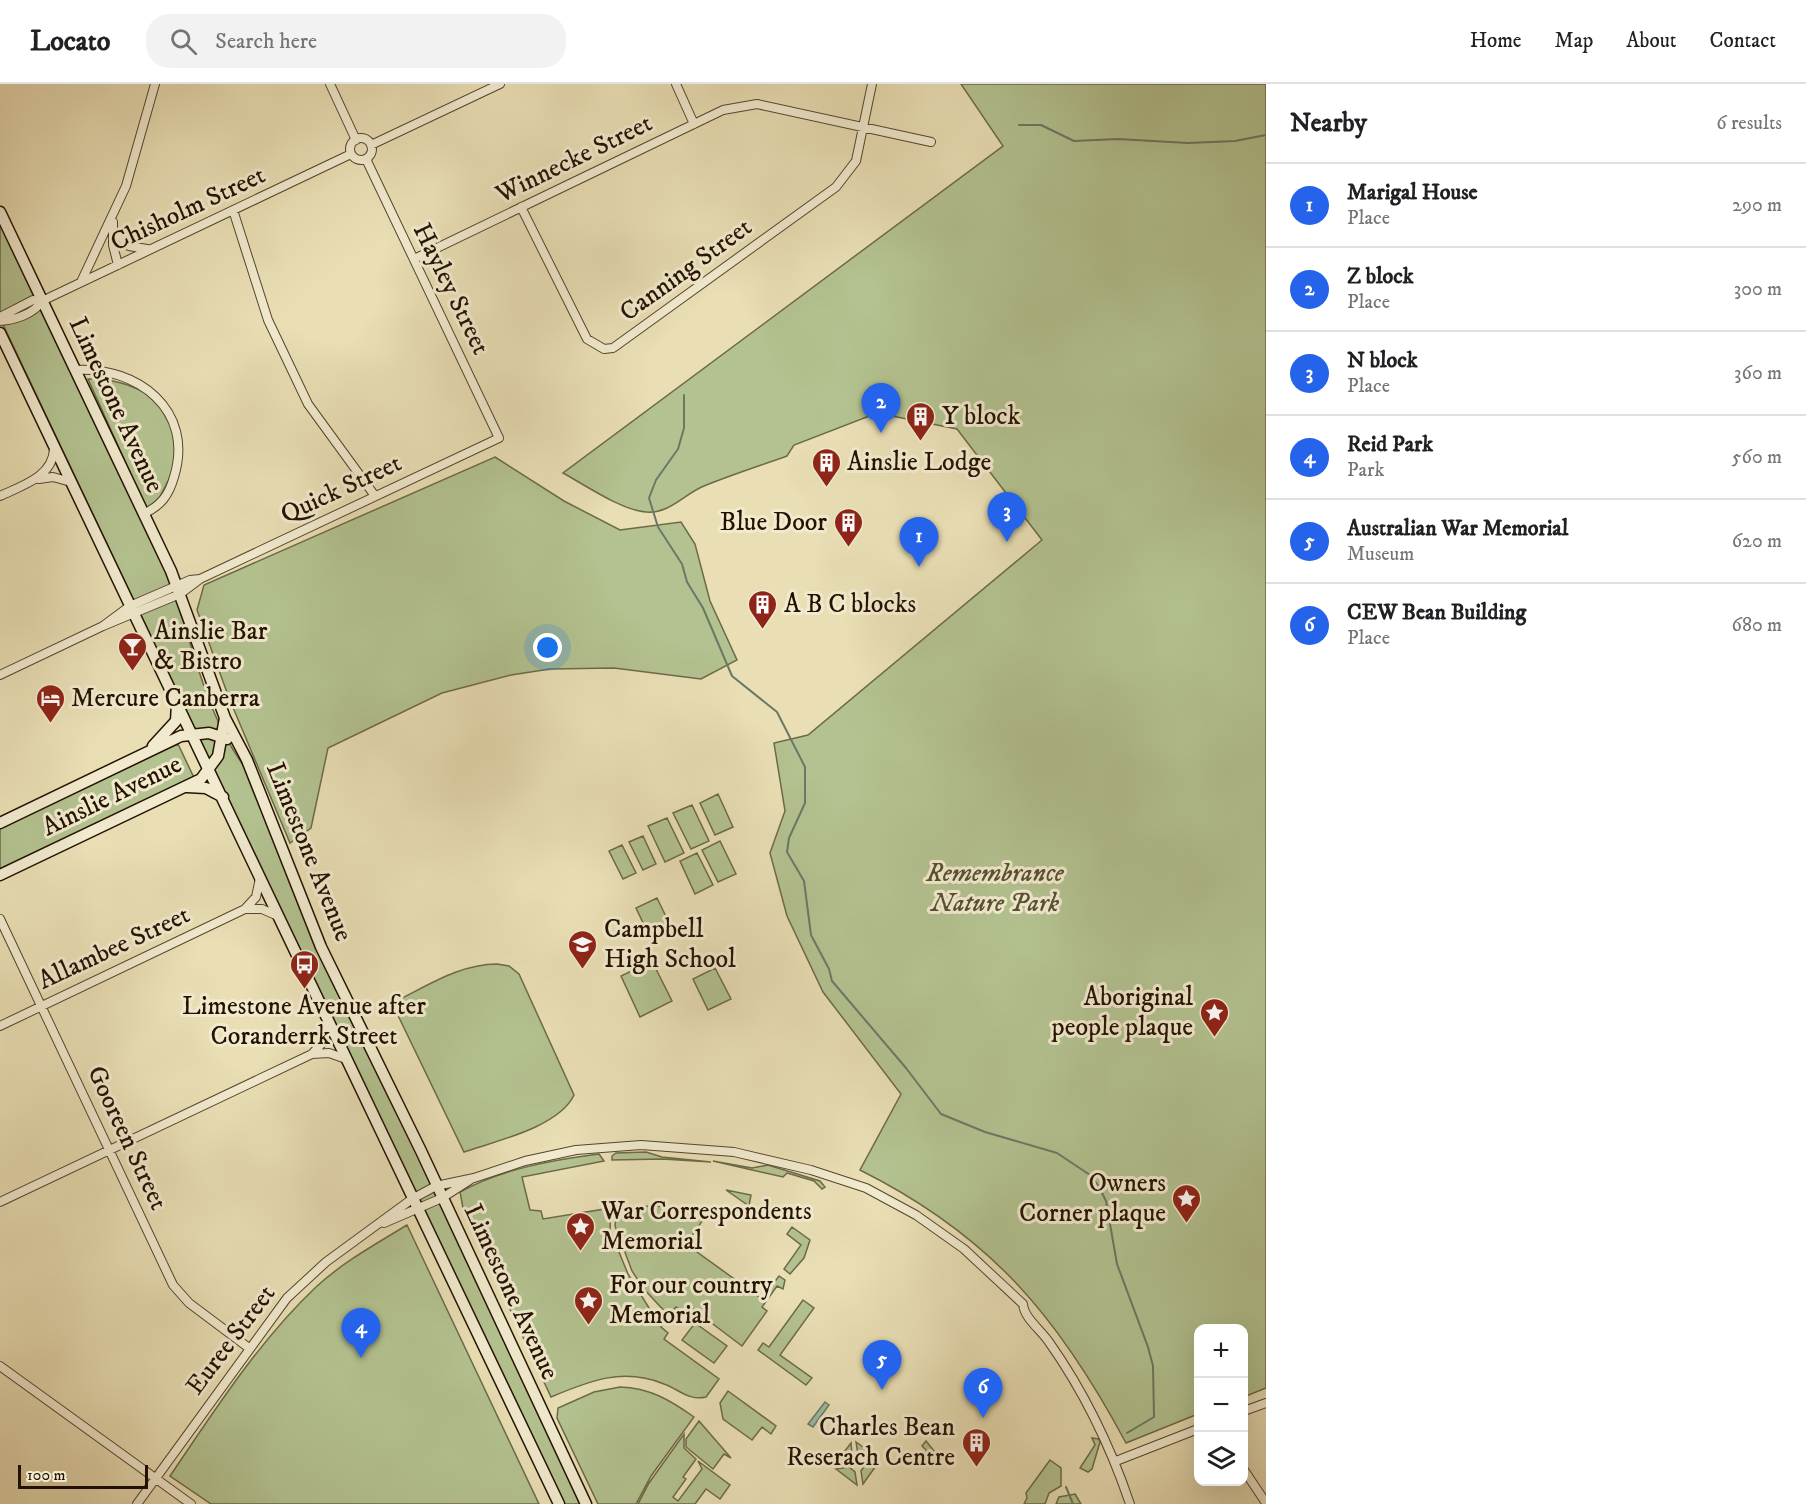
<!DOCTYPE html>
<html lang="en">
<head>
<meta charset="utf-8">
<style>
	:root { --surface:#fff; --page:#f2f2f2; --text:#202124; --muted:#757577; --line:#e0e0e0; --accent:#2563eb }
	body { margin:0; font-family:"IM FELL DW Pica",serif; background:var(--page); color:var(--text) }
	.controls { position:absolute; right:18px; bottom:18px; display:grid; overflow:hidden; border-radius:12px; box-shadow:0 6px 24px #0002 }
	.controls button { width:54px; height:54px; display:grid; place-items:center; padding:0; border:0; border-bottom:2px solid var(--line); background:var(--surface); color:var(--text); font:30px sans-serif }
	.scale { position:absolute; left:18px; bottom:15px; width:130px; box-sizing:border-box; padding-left:6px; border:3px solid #241200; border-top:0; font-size:16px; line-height:21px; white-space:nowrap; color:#241200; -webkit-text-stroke:4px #f1eace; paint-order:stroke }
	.you { position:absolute; left:548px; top:564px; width:21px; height:21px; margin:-15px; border:4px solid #fff; border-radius:50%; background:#1a73e8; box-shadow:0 0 0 9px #1a73e833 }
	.badge { display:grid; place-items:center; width:39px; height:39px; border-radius:50%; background:var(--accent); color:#fff; font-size:20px; font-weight:700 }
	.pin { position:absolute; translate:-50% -50px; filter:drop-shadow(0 2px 3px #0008) }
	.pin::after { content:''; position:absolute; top:32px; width:21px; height:18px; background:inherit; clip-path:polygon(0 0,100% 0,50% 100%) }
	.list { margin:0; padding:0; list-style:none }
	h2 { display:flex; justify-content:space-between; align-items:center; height:78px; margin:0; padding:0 24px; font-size:26px }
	h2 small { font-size:20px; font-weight:400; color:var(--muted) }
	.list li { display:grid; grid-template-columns:39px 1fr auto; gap:18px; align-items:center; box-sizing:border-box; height:84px; padding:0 24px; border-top:2px solid var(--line) }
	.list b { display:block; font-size:22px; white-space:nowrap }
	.list p { margin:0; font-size:20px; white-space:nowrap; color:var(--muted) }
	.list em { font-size:20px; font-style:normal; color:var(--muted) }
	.icon { flex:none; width:33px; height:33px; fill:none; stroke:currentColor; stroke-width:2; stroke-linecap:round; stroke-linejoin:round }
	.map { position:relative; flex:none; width:1266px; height:1420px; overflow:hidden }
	header { display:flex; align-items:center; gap:36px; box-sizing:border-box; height:84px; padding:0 30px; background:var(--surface); border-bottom:2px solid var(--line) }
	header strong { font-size:28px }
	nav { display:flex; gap:33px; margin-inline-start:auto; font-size:21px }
	.search { width:420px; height:54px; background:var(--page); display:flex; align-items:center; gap:15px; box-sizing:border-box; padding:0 21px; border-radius:24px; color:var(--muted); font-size:22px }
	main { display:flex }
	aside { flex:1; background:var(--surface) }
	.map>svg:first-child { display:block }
	.green { fill:#b3c290; stroke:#6c6a48; stroke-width:1.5 }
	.water { fill:#99bda8; stroke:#6a7965; stroke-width:1.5 }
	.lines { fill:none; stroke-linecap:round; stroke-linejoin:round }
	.stream { stroke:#6a7965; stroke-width:2 }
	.street-casing { stroke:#55452d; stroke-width:10 }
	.secondary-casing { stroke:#241200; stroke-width:13 }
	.street { stroke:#f1eace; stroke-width:8 }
	.secondary { stroke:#f1eace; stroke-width:10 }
	.labels { text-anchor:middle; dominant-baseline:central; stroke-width:6; stroke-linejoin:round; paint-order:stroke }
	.street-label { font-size:26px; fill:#241200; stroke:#f1eace }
	.poi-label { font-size:26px; fill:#241200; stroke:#f1eace; text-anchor:start }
	.park-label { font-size:26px; font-style:italic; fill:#565032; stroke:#f1eace }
</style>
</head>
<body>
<header>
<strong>Locato</strong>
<div class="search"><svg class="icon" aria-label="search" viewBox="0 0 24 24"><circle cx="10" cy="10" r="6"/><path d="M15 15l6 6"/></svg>Search here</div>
<nav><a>Home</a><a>Map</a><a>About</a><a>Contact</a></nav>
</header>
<main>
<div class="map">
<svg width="1266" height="1420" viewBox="0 0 1266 1420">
	<rect width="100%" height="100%" fill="#e9deb4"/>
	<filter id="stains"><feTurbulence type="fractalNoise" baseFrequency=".00333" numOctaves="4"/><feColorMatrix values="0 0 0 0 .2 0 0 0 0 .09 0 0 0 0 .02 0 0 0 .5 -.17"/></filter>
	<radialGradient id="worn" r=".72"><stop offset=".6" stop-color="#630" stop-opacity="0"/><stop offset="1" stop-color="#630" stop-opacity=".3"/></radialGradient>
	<path class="green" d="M961 0H1266V1304L1244 1313V1244H1198V1330L1126 1359C1058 1232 990 1151 860 1086L901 1010 823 908 787 832 770 769 785 727 774 659 808 651 1042 456 957 345 877 329 794 361 787 372C759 382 731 391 704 402 684 410 670 430 646 428 621 426 585 401 563 389L1003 62Z
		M0 139C54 252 111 365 162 479 192 547 200 624 246 685L421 1077 580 1420H565L539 1372 0 234Z
		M88 295C143 293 197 333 170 393 163 407 160 417 147 426Z
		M495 373 564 417 620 446 681 438 695 460 710 517 737 576 701 595 614 584 550 585 511 591 442 609 328 664 311 744 290 759 229 614 197 526 204 501Z
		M178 660 196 698 0 790V744Z
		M718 710 733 743 715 751 700 719Z
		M692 721 709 757 691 765 673 729Z
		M667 734 684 769 665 778 648 742Z
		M643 752 656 780 643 786 629 758Z
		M720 757 736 790 718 798 702 766Z
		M622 761 636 789 623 795 609 767Z
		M697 769 713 801 695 810 680 777Z
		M657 814 674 849 671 851 666 841 648 849 636 824Z
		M652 877 672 917 640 933 621 892Z
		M497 880 509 882 519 890 574 1011C559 1043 496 1057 464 1068L392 919C426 903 459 880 497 880Z
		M715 884 731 915 708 926 693 895Z
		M646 1068 662 1073 711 1078 662 1075 612 1076V1072L616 1069Z
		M599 1070 604 1077 522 1093 530 1126 541 1127 543 1135 611 1124 610 1146 628 1190 649 1224 664 1238 661 1243 668 1249 664 1255 719 1295 706 1313C689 1317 680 1306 664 1300 623 1283 589 1297 551 1313L463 1124 460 1108C502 1085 552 1076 599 1070Z
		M713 1077 752 1084 768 1081 820 1097 825 1103 822 1105 814 1097 787 1089 783 1093Z
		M726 1106 751 1111 749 1122Z
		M655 1122 710 1126 686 1160 762 1215 779 1192 785 1196 783 1205 777 1202 762 1223 767 1227 742 1262 689 1222 684 1228 676 1223 669 1232 643 1204 632 1187 615 1142 617 1123Z
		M407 1141 539 1420H211L170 1392C215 1326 258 1258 316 1203 343 1178 376 1160 407 1141Z
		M792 1143 810 1156 804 1174 790 1190 784 1185 801 1161 787 1150Z
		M803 1216 814 1224 780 1271 812 1294 806 1301 758 1266 763 1259 769 1263Z
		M695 1239 727 1262 714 1279 682 1256Z
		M620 1303C650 1304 670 1316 694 1333L651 1392 636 1420H598L557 1334 558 1324 594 1308Z
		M728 1307 776 1342 771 1350 762 1343 752 1356 723 1335 720 1319Z
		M699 1337 731 1374 724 1370 713 1385 686 1363V1355Z
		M684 1350V1364L696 1375 683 1393 686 1395 673 1413 678 1417 702 1385 698 1377 730 1401 720 1415 706 1405 695 1420H638L649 1399Z
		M1092 1354 1099 1355 1100 1358 1092 1385 1088 1388 1080 1384 1095 1361Z
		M926 1357 934 1367 925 1375 926 1383 918 1381 927 1367 922 1362Z
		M856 1358 877 1373 865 1376 858 1371Z
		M851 1359 852 1370 846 1378 835 1380Z
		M1050 1376 1061 1384V1402L1049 1409 1045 1420H1024L1027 1414 1026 1409Z
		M878 1379 863 1400 861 1387 865 1381Z
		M849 1383 855 1388 857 1401 836 1385Z
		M1075 1410 1081 1420H1056L1059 1413Z"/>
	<path class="water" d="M825 1318 829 1321 813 1343 808 1340Z"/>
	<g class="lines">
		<path class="stream" d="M1019 41H1041L1074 57 1118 55 1188 59 1235 57 1266 51
			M684 311V344L678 365 656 396 649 414 658 443 682 480 687 498 703 524 732 592 777 628 805 683V719L789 754 787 768 804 797 811 851 829 885 832 897 906 984 941 1030 985 1048 1057 1069 1090 1091 1098 1101 1106 1117 1117 1180 1148 1263 1153 1282 1154 1333 1127 1349
			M1066 1403 1073 1420"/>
		<defs>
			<path id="street" d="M330 0 356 56
				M676 0 694 40
				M350 65a11 11 0 1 1 22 0a11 11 0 1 1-22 0Z
				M371 61 500 0
				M521 123 587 255 604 265 613 264 836 103 856 77 872 0
				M233 126 268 236 308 320 375 412
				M113 138V161L118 181
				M113 145 129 162 147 165
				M414 175 723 26 757 20 931 58
				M81 198 126 102 155 0
				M0 233 33 216 42 217 351 70
				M0 237C15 236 34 230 42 217
				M75 286C137 282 195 326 174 393 169 411 161 422 143 430
				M39 395 53 393 71 398
				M0 412C21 402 53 393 54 365
				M103 542 130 522 190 496 200 495 499 354 366 75
				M0 591 103 542 180 510 200 495
				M245 825H262L278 832
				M0 835 173 1201 189 1219 249 1264
				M0 942 245 825 256 813 260 794
				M312 970 324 957 328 938
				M0 1118 312 970 329 969 346 975
				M384 1139 442 1114 470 1096
				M0 1282 191 1420
				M1244 1327 1266 1319
				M1116 1377 1198 1345
				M1244 1386 1266 1419
				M137 1420 287 1214 326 1178 412 1115 436 1102 474 1094 525 1077 576 1066 641 1061 734 1068 811 1086 866 1104 916 1131 964 1165 1023 1220C1024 1234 1041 1246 1049 1258 1085 1309 1110 1361 1130 1420"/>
			<path id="secondary" d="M0 128 171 487 225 634 247 676 321 863 421 1067 586 1420
				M0 249 559 1420
				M153 662 176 637 177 620
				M187 703 206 704 223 713
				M0 739 181 652 209 649 227 655
				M0 791 201 695 218 672 225 634"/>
		</defs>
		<use href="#street" class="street-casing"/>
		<use href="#secondary" class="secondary-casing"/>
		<use href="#street" class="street"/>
		<use href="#secondary" class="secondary"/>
	</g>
	<defs>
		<symbol id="building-pin" viewBox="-11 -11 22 30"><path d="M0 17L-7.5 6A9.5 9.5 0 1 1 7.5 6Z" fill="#8f2418" stroke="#f1eace"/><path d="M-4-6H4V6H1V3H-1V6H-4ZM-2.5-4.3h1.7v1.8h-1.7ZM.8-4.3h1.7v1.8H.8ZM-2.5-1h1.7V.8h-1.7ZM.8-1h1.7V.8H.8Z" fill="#fff"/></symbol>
		<symbol id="bar-pin" viewBox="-11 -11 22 30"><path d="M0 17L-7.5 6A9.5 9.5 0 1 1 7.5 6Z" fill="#8f2418" stroke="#f1eace"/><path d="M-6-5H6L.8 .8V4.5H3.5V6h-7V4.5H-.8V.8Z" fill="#fff"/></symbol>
		<symbol id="hotel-pin" viewBox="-11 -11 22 30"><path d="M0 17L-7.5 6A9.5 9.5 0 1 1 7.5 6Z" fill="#8f2418" stroke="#f1eace"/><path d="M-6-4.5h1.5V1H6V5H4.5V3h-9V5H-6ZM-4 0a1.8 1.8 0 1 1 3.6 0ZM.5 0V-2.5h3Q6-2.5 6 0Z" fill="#fff"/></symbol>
		<symbol id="school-pin" viewBox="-11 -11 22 30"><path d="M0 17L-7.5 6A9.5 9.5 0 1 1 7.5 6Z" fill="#8f2418" stroke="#f1eace"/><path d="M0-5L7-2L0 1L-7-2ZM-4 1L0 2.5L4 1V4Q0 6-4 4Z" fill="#fff"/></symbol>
		<symbol id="bus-pin" viewBox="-11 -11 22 30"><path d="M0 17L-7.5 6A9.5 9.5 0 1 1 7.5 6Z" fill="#8f2418" stroke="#f1eace"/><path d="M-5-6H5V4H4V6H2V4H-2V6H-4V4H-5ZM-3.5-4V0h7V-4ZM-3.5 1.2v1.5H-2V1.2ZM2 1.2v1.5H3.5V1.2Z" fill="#fff"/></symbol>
		<symbol id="sight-pin" viewBox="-11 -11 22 30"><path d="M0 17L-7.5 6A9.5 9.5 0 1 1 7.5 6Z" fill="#8f2418" stroke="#f1eace"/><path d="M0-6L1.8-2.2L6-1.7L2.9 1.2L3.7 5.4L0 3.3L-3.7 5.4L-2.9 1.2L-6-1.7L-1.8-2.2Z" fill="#fff"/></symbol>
	</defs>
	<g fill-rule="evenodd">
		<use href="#building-pin" x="904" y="316" width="33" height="45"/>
		<use href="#building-pin" x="810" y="362" width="33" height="45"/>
		<use href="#building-pin" x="832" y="422" width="33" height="45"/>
		<use href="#building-pin" x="746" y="504" width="33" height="45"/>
		<use href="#bar-pin" x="116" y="546" width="33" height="45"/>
		<use href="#hotel-pin" x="34" y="598" width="33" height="45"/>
		<use href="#school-pin" x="566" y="844" width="33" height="45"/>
		<use href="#bus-pin" x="288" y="864" width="33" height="45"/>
		<use href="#sight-pin" x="1198" y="912" width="33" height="45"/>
		<use href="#sight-pin" x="1170" y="1098" width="33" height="45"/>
		<use href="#sight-pin" x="564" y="1126" width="33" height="45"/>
		<use href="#sight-pin" x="572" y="1200" width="33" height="45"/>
		<use href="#building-pin" x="960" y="1342" width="33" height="45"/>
	</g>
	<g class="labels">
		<g class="street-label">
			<text transform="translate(574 75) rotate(-26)">Winnecke Street</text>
			<text transform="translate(188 125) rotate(-25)">Chisholm Street</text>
			<text transform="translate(686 186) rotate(-36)">Canning Street</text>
			<text transform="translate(451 205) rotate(64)">Hayley Street</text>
			<text transform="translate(116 321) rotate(65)">Limestone Avenue</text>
			<text transform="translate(341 405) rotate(-25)">Quick Street</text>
			<text transform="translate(112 712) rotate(-26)">Ainslie Avenue</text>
			<text transform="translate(309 768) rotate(68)">Limestone Avenue</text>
			<text transform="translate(114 864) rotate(-25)">Allambee Street</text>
			<text transform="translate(127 1054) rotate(65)">Gooreen Street</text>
			<text transform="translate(511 1208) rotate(65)">Limestone Avenue</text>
			<text transform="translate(231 1256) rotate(-53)">Euree Street</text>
		</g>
		<g class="poi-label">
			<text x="942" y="332">Y block</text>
			<text x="847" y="378">Ainslie Lodge</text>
			<text x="827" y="438" text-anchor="end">Blue Door</text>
			<text x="784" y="520">A B C blocks</text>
			<text x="154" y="547">Ainslie Bar<tspan x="154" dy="30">&amp; Bistro</tspan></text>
			<text x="71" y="614">Mercure Canberra</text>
			<text x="604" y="845">Campbell<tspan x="604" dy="30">High School</tspan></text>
			<text x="1193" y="913" text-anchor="end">Aboriginal<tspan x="1193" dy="30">people plaque</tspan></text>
			<text x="304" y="922" text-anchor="middle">Limestone Avenue after<tspan x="304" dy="30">Coranderrk Street</tspan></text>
			<text x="1166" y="1099" text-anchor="end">Owners<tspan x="1166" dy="30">Corner plaque</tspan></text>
			<text x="601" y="1127">War Correspondents<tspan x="601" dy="30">Memorial</tspan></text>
			<text x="609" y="1201">For our country<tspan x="609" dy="30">Memorial</tspan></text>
			<text x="955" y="1343" text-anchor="end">Charles Bean<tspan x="955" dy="30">Reserach Centre</tspan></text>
		</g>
		<g class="park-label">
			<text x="995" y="789">Remembrance<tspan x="995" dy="30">Nature Park</tspan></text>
		</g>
	</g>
	<rect width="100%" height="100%" filter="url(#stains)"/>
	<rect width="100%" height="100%" fill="url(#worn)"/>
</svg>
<div class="controls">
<button>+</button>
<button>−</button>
<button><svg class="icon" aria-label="layers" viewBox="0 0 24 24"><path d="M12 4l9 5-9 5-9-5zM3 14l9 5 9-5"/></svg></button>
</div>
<div class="scale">100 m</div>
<div class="you"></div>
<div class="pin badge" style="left:919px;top:483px">1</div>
<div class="pin badge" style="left:881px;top:349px">2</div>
<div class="pin badge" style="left:1007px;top:458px">3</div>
<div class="pin badge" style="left:361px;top:1274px">4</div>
<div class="pin badge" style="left:882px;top:1306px">5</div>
<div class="pin badge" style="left:983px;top:1334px">6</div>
</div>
<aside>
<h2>Nearby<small>6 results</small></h2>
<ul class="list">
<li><span class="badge">1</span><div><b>Marigal House</b><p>Place</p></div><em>290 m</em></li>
<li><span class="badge">2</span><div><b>Z block</b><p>Place</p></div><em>300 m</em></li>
<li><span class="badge">3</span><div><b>N block</b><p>Place</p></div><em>360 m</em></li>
<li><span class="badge">4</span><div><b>Reid Park</b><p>Park</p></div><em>560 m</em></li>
<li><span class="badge">5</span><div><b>Australian War Memorial</b><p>Museum</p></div><em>620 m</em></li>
<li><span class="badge">6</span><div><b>CEW Bean Building</b><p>Place</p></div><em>680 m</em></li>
</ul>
</aside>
</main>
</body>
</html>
